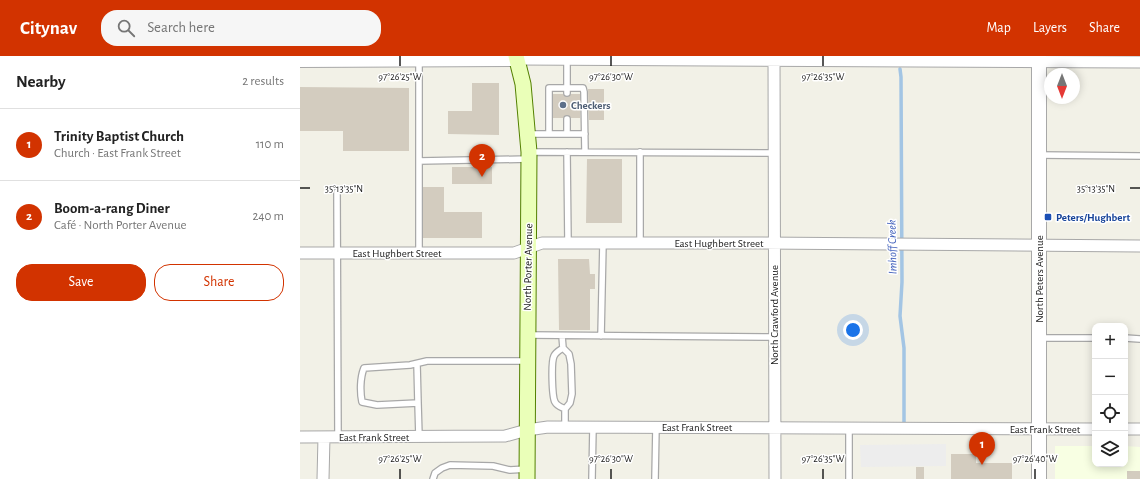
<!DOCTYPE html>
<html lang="en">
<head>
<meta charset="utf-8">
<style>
	:root { --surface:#fff; --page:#f6f6f6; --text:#222; --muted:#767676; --line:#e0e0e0; --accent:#d23300 }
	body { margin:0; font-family:"Alegreya Sans",sans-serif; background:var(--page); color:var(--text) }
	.controls { position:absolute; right:12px; bottom:12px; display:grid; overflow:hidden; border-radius:8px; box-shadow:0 2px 10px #0003 }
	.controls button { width:36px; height:36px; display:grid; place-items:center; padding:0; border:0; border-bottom:1px solid var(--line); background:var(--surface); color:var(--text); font:20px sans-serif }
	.compass { position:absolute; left:744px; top:12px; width:36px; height:36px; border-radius:50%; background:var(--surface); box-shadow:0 2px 10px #0003; rotate:180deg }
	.you { position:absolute; left:553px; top:274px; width:14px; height:14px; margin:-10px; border:3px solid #fff; border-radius:50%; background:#1a73e8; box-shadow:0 0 0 6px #1a73e833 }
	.badge { display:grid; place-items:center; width:26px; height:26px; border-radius:50%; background:var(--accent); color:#fff; font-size:13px; font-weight:700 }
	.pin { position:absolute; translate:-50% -33px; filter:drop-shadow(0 1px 2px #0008) }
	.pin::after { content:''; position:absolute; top:21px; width:14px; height:12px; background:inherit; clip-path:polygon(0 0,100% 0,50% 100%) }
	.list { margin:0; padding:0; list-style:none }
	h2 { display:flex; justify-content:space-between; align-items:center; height:52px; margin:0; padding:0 16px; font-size:17px }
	h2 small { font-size:13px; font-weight:400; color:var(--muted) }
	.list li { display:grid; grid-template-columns:26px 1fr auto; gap:12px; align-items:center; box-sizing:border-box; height:72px; padding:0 16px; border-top:1px solid var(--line) }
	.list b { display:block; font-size:15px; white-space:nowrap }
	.list p { margin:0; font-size:13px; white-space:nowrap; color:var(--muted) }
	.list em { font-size:13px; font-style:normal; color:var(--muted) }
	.actions { display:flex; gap:8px; padding:12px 16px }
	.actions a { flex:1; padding:9px 0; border:1px solid var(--accent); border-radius:16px; text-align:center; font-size:14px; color:var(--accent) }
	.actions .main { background:var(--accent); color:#fff }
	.icon { flex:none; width:22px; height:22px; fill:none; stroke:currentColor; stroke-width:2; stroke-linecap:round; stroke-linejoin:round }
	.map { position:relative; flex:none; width:840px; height:423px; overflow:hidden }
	header { display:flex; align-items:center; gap:24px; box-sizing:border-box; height:56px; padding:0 20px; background:var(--accent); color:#fff }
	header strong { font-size:19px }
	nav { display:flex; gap:22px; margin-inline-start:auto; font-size:14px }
	.search { width:280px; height:36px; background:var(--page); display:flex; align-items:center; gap:10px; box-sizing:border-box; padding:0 14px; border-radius:16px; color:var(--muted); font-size:15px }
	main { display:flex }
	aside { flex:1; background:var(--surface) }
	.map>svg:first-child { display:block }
	.education { fill:#f8ffe3 }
	.parking { fill:#ededed }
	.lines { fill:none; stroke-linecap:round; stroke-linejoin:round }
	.stream { stroke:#a3c5e4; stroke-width:3.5 }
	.building { fill:#d3ccbf }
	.service-casing { stroke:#a8a8a8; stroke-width:8 }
	.minor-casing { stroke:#a8a8a8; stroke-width:13 }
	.tertiary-casing { stroke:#a8a8a8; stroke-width:16 }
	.secondary-casing { stroke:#538000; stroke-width:17 }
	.service { stroke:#fff; stroke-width:5.5 }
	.minor { stroke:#fff; stroke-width:11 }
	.tertiary { stroke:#fff; stroke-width:14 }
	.secondary { stroke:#eaffb8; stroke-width:15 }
	.ticks { fill:none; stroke:#212121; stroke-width:1.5 }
	.service-dot { fill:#5c6f8a; stroke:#fff; stroke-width:1.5 }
	.transit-dot { fill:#1a4fb4; stroke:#fff; stroke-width:1.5 }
	.labels { text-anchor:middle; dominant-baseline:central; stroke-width:3; stroke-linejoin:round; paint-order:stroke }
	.service-label { font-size:11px; font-weight:bold; fill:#4e5e75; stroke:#fff; text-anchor:start }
	.transit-label { font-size:11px; font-weight:bold; fill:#164399; stroke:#fff; text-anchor:start }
	.street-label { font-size:11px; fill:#212121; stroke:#fff }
	.water-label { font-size:12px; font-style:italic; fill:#4261bc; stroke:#fff }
	.ticks-label { font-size:10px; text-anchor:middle; fill:#212121; stroke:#fff; stroke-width:3; stroke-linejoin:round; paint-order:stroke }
</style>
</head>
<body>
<header>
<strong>Citynav</strong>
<div class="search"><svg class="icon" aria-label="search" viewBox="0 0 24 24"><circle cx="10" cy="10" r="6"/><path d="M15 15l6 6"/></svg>Search here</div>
<nav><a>Map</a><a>Layers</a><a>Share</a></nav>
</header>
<main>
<aside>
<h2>Nearby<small>2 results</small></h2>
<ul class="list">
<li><span class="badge">1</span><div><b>Trinity Baptist Church</b><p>Church · East Frank Street</p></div><em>110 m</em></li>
<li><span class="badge">2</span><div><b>Boom-a-rang Diner</b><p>Café · North Porter Avenue</p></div><em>240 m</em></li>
</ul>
<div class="actions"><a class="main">Save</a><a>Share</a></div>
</aside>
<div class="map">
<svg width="840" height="423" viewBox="0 0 840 423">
	<rect width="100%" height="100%" fill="#f2f1e7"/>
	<path class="education" d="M755 390H795V408H825V390L840 391V423H755Z"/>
	<path class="parking" d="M646 388V410L561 411 560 389Z"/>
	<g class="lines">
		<path class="stream" d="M600 13 601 21 602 226 600 260 604 292V369"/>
	</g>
	<path class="building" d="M172 27H199V79L148 78V55H172Z
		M0 31 109 32V95H43V75H0Z
		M288 33H304V64H289Z
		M253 38H263L267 41 269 40 271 38H280V62H271L269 60 267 59 265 60 263 62H253Z
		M287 103H322V167H286Z
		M152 111H192V128H152Z
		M123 131H144V156H182V182H123Z
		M258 203H289L290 218H295V233H290V274H259Z
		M651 398H676V407H712V423H651Z
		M616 411H624V423H616Z
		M827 415H840V423H827Z"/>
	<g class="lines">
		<defs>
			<path id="service" d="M119 3V197
				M267 4V37
				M267 63V78
				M228 78H285
				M249 78V32H283L284 36 285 96
				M229 96 475 97
				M267 96 268 187
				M739 99 840 100
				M119 105 229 103
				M37 136 38 381
				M340 187V96
				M229 279 474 281
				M262 280 263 292 269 298 271 308 272 338 270 347 265 353V371
				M301 280 303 187
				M739 282H795
				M825 282 840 283
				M263 292C260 294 256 296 254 300 251 306 252 341 255 346 257 350 261 351 265 353
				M117 308 118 347
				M119 381 118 347 77 349 62 346C60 336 60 322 64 312L110 309 127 305H227
				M133 423 135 417 142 412 150 409 193 410 210 414 227 413
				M292 423 293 371
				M355 423 356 371
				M549 423V372"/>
			<path id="minor" d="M474 0 475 423
				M217 3 840 6
				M0 197H214L242 187H457L840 190
				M825 373H840
				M0 381 205 380 227 374 248 371 795 373
				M23 423 24 381"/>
			<path id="tertiary" d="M0 4 217 3
				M739 423V0"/>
			<path id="secondary" d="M216 0 223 28 229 96 227 423"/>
		</defs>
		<use href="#service" class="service-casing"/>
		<use href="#minor" class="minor-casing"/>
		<use href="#tertiary" class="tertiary-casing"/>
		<use href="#secondary" class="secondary-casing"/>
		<use href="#service" class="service"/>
		<use href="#minor" class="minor"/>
		<use href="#tertiary" class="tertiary"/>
		<use href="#secondary" class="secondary"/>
	</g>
	<path class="ticks" d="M100 0V10M311 0V10M523 0V10M0 132H10M830 132H840M100 413V423M311 413V423M523 413V423M735 413V423"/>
	<circle class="service-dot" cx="263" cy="49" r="4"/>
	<rect class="transit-dot" x="744" y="157" width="8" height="8" rx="2"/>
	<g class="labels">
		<g class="service-label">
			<text x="271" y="49">Checkers</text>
		</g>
		<g class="transit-label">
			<text x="756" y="161">Peters/Hughbert</text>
		</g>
		<g class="street-label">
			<text x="419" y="187">East Hughbert Street</text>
			<text x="97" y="197">East Hughbert Street</text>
			<text transform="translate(228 211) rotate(-89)">North Porter Avenue</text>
			<text transform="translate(739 223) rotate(-90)">North Peters Avenue</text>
			<text transform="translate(474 259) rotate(-90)">North Crawford Avenue</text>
			<text x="397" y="371">East Frank Street</text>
			<text x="745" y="373">East Frank Street</text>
			<text x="74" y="381">East Frank Street</text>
		</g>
		<g class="water-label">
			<text transform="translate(592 191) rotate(-91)">Imhoff Creek</text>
		</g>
	</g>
	<g class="ticks-label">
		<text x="100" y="24">97°26'25"W</text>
		<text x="311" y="24">97°26'30"W</text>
		<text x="523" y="24">97°26'35"W</text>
		<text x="796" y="136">35°13'35"N</text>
		<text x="44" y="136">35°13'35"N</text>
		<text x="100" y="406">97°26'25"W</text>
		<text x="311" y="406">97°26'30"W</text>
		<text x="523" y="406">97°26'35"W</text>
		<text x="735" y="406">97°26'40"W</text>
	</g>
</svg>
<div class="controls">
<button>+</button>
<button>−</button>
<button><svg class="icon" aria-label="locate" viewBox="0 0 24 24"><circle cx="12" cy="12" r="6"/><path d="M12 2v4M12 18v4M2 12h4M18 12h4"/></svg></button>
<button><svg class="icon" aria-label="layers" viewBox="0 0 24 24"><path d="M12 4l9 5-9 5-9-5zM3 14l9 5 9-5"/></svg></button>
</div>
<svg class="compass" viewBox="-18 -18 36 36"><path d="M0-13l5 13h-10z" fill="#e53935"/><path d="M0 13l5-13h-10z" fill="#767676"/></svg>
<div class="you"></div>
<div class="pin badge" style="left:682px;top:409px">1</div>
<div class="pin badge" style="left:182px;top:121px">2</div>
</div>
</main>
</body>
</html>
